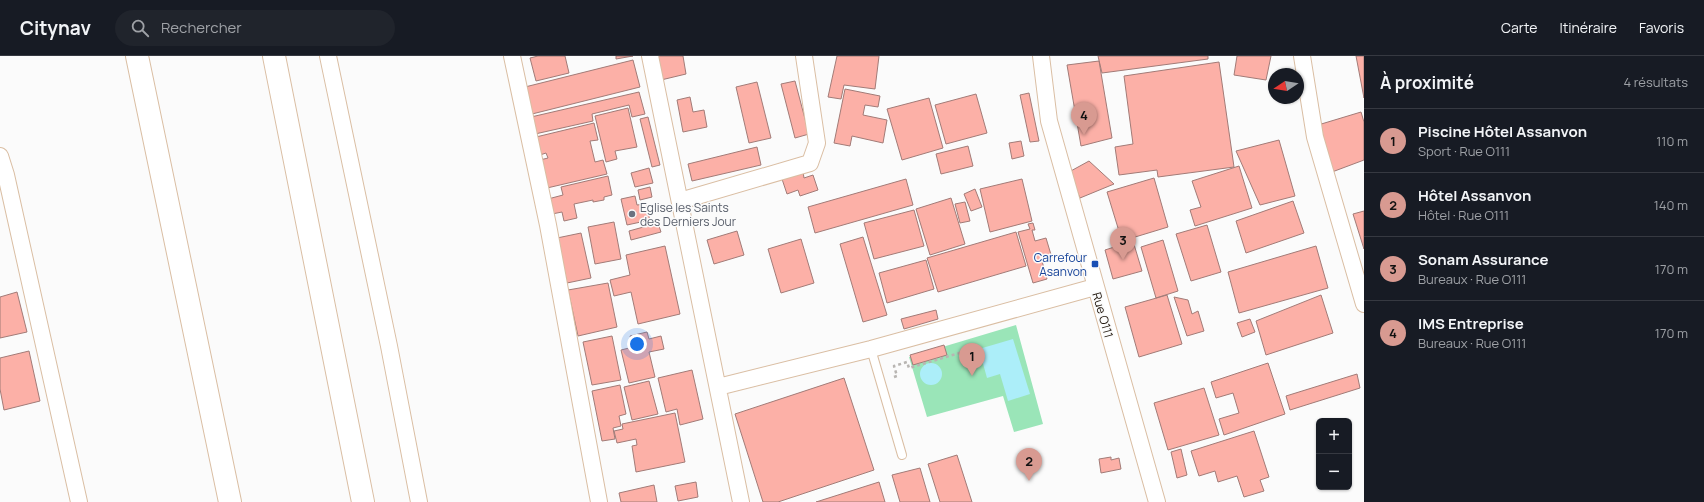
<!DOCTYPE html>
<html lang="fr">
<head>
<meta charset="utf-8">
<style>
	:root { --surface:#171b24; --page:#20242c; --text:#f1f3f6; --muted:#9ea1a6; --line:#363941; --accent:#d89a91 }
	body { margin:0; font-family:Manrope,sans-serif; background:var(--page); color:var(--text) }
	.controls { position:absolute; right:12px; bottom:12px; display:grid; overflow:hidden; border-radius:6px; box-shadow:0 1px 3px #0004 }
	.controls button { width:36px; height:36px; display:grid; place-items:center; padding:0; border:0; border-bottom:1px solid var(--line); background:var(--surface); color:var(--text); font:20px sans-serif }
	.compass { position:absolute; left:1268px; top:12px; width:36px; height:36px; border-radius:50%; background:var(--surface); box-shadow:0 1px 3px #0004; rotate:258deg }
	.you { position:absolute; left:637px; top:288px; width:14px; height:14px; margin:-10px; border:3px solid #fff; border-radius:50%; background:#1a73e8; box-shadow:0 0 0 6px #1a73e833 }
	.badge { display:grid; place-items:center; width:26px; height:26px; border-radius:50%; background:var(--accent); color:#111; font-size:13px; font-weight:700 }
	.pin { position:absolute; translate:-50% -33px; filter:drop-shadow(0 1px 2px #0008) }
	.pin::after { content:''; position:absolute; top:21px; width:14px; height:12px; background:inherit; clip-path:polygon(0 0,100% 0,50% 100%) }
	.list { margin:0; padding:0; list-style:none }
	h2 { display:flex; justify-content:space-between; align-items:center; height:52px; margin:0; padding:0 16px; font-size:17px }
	h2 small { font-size:13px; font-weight:400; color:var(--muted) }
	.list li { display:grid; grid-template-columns:26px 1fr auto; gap:12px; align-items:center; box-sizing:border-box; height:64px; padding:0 16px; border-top:1px solid var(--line) }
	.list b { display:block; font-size:15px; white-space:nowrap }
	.list p { margin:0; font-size:13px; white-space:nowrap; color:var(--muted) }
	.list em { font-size:13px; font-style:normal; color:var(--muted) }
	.icon { flex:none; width:22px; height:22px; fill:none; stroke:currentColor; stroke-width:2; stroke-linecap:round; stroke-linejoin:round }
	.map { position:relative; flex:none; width:1364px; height:446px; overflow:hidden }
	header { display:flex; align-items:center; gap:24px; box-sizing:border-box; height:56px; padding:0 20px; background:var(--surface); border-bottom:1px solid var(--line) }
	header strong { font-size:19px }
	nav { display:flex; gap:22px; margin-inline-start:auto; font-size:14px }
	.search { width:280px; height:36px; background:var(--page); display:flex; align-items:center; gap:10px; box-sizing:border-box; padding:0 14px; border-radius:22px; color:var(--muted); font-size:15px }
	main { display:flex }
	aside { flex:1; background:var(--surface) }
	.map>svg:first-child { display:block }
	.green { fill:#9ae5b8 }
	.water { fill:#aceef9 }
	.building { fill:#fcb0a7; stroke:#a27b77 }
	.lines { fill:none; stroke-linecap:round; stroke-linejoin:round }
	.service-casing { stroke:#dabea3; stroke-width:10 }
	.minor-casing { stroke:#dabea3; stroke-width:18 }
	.motorway-casing { stroke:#dabea3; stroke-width:24 }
	.path { stroke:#b8b5b2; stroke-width:2.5; stroke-dasharray:3 3; stroke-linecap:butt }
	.service { stroke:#fff; stroke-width:8 }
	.minor { stroke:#fff; stroke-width:16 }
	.motorway { stroke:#fff; stroke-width:22 }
	.worship-dot { fill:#6b7280; stroke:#fbfbfb; stroke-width:1.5 }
	.transit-dot { fill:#1a4fb4; stroke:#fbfbfb; stroke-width:1.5 }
	.labels { text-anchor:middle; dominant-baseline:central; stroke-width:3; stroke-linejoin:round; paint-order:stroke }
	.worship-label { font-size:12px; fill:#5b616d; stroke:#fbfbfb; text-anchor:start }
	.transit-label { font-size:12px; fill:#164399; stroke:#fbfbfb; text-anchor:end }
	.street-label { font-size:12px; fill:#1e140a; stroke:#fbfbfb }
</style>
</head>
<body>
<header>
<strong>Citynav</strong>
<div class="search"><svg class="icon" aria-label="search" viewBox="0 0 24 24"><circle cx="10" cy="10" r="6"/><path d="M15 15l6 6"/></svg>Rechercher</div>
<nav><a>Carte</a><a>Itinéraire</a><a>Favoris</a></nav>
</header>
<main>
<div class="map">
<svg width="1364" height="446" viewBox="0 0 1364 446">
	<rect width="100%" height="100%" fill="#fbfbfb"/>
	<path class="green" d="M1016 269 1043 368 1014 376 1003 340 927 361 909 301Z"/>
	<path class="water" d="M1013 283 1030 338 1008 345 1000 318 987 322 979 293Z
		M920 318a11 11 0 1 1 22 0a11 11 0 1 1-22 0Z"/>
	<path class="building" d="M538 0H565L569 17 536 25 530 2Z
		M616 0H633L616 3Z
		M656 0H683L686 18 661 24Z
		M837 0H879L875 33 844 29 841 43 828 41Z
		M1098 0H1208V3L1102 17Z
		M1237 0H1271L1266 24 1234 19Z
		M1356 0H1364V42Z
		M633 4 640 31 532 58 525 31Z
		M1099 5 1112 82 1081 90 1067 9Z
		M1219 6 1234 111 1158 121 1157 114 1119 119 1115 91 1133 88 1124 20Z
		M795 25 809 78 795 82 781 28Z
		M757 26 771 82 749 87 736 31Z
		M845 33 880 40 878 51 865 49 863 59 887 64 883 87 852 80 850 90 834 87Z
		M639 36 645 58 632 61 629 49 592 58 593 65 535 78 531 61Z
		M1029 37 1039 85 1030 86 1020 39Z
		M976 38 987 77 946 88 935 49Z
		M690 41 693 56 704 54 707 71 683 76 677 44Z
		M929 42 943 92 902 104 887 53Z
		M628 52 637 91 615 95 617 103 606 106 595 60Z
		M1361 56 1364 66V104L1332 116 1318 69Z
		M648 61 660 109 652 111 640 63Z
		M594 67 598 84 590 85 595 106 603 104 607 118 547 132 540 104 548 102 546 97 540 99 536 81Z
		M1279 84 1295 140 1260 149 1236 95Z
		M1021 85 1024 100 1012 103 1009 87Z
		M968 90 973 110 941 118 936 98Z
		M757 91 761 109 692 125 688 108Z
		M1089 105 1114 128 1080 142 1069 116Z
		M1239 110 1252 152 1195 170 1190 154 1201 151 1192 125Z
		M649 112 653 127 635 131 631 117Z
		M803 116 804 122 813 119 818 134 800 140 798 134 787 138 782 123Z
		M608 120 612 139 604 141V144L593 146V144L574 148 577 162 564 165 562 156 552 158 548 143 563 139 561 131Z
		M1154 122 1168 171 1122 185 1107 136Z
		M906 123 913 149 815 177 808 151Z
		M1022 123 1032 165 990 176 980 133Z
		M650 131 652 141 640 144 638 134Z
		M975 133 982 151 971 155 964 138Z
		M635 140 637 149 646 148 650 164 627 169 621 143Z
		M951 142 965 188 930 199 916 153Z
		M1293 145 1304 177 1246 197 1236 165Z
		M965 146 970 165 960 167 955 148Z
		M914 154 924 190 874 203 864 167Z
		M1364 155V193L1353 158Z
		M614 166 621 203 595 208 588 171Z
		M658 167 661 176 631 184 629 175Z
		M1033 167 1035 174H1032L1035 185 1046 182 1052 202 1042 205 1047 223 1033 227 1018 176 1030 173 1028 168Z
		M1207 169 1221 216 1191 225 1176 178Z
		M737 175 744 199 714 208 707 184Z
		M1016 176 1026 210 938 236 927 202Z
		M581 177 591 222 567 227 557 182Z
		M863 181 887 259 863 266 840 188Z
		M801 183 814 227 781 237 768 193Z
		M1163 184 1178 235 1156 242 1141 191Z
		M1133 185 1142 215 1113 223 1105 194Z
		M665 190 680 258 638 268 631 236 614 240 610 224 630 219 626 199Z
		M1316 190 1328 232 1239 257 1228 216Z
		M926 204 934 233 887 247 879 217Z
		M608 227 617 271 578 280 568 234Z
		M17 236 27 276 0 282V241Z
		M1167 239 1182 288 1139 301 1125 251Z
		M1321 239 1333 277 1266 299 1256 265Z
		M1174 241 1188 244 1192 258 1198 255 1204 275 1187 280Z
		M936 254 938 263 904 273 901 263Z
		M1250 263 1255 276 1242 281 1237 267Z
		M647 276 649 283 661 280 664 293 649 296 655 321 629 327 621 294 633 291 630 280Z
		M612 280 621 324 592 329 583 286Z
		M944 289 947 299 913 309 910 299Z
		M29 295 40 345 4 354 0 333V302Z
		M1268 307 1285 358 1224 379 1219 363 1239 357 1233 337 1216 342 1211 326Z
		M692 314 703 363 680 369 677 353 666 356 658 322Z
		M1357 318 1360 332 1290 354 1286 340Z
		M844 322 874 414 778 446H763L735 358Z
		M649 325 658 358 632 364 624 331Z
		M620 329 626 358 619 360 621 370 613 372 615 383 602 385 592 335Z
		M1204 332 1219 379 1168 394 1154 347Z
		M675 357 685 406 636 416 632 390 637 389 636 383 617 387 614 375 623 373 622 368Z
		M1254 375 1269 421 1260 424 1264 435 1244 441 1237 420 1218 426 1215 415 1199 420 1191 395Z
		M1181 393 1187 419 1177 422 1171 396Z
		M957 399 972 446H940L928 408Z
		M1111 401V404L1119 402 1121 413 1101 417 1099 403Z
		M920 412 930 446H900L892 419Z
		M696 426 698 441 678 445 675 430Z
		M879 426 885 446H816Z
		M654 429 657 446H621L619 437Z"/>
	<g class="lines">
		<defs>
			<path id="service" d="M871 293 902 399"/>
			<path id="minor" d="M328 0 389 290 419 446
				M512 0 548 169 599 446
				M650 0 741 446
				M1041 0 1049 65 1157 446
				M1302 0 1315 81 1364 248
				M0 100 6 119 79 446
				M680 145 810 107 817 87 804 0
				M718 331 871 293 1095 231"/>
			<path id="motorway" d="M137 0 230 446
				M274 0 363 446"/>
		</defs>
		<use href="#service" class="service-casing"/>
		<use href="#minor" class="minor-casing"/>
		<use href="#motorway" class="motorway-casing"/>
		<path class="path" d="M894 321 897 320 894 310 907 306 909 312 966 295"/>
		<use href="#service" class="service"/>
		<use href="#minor" class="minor"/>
		<use href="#motorway" class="motorway"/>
	</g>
	<circle class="worship-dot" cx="632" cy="158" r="4"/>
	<rect class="transit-dot" x="1091" y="204" width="8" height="8" rx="2"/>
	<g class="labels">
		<g class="worship-label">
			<text x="640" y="151">Eglise les Saints<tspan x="640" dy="14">des Derniers Jour</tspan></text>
		</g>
		<g class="transit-label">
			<text x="1087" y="201">Carrefour<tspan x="1087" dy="14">Asanvon</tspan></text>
		</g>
		<g class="street-label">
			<text transform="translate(1103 259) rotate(74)">Rue O111</text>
		</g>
	</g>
</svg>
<div class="controls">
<button>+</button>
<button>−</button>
</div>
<svg class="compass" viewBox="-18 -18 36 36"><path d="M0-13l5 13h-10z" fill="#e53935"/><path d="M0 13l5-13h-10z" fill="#9ea1a6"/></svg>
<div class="you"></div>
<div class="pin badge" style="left:972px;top:320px">1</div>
<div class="pin badge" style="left:1029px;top:425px">2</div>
<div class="pin badge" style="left:1123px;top:204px">3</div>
<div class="pin badge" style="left:1084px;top:79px">4</div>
</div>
<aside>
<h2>À proximité<small>4 résultats</small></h2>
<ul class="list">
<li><span class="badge">1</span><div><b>Piscine Hôtel Assanvon</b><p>Sport · Rue O111</p></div><em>110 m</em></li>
<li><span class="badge">2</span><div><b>Hôtel Assanvon</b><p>Hôtel · Rue O111</p></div><em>140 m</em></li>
<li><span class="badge">3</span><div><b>Sonam Assurance</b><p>Bureaux · Rue O111</p></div><em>170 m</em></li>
<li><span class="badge">4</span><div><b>IMS Entreprise</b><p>Bureaux · Rue O111</p></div><em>170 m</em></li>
</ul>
</aside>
</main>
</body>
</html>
